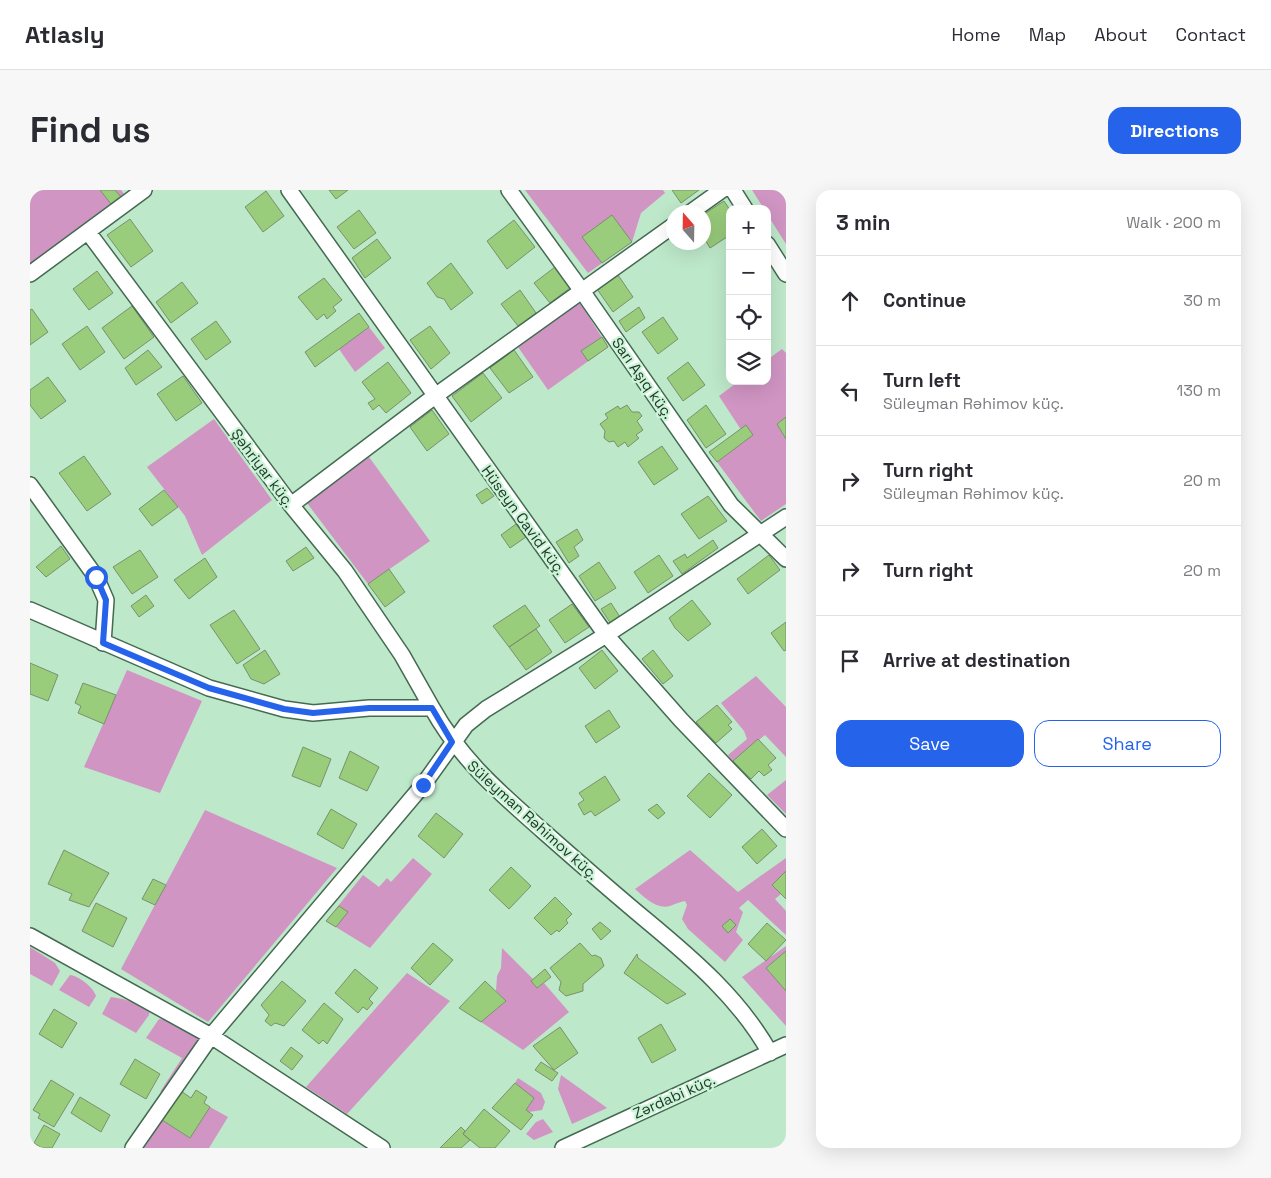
<!DOCTYPE html>
<html lang="en">
<head>
<meta charset="utf-8">
<style>
	:root { --surface:#fff; --page:#f7f7f7; --text:#2b2b33; --muted:#7c7c81; --line:#e1e1e2; --accent:#2563eb }
	body { margin:0; font-family:"Space Grotesk",sans-serif; background:var(--page); color:var(--text) }
	.controls { position:absolute; right:15px; top:15px; display:grid; overflow:hidden; border-radius:10px; box-shadow:0 5px 20px #0002 }
	.controls button { width:45px; height:45px; display:grid; place-items:center; padding:0; border:0; border-bottom:1px solid var(--line); background:var(--surface); color:var(--text); font:25px sans-serif }
	.compass { position:absolute; left:636px; top:15px; width:45px; height:45px; border-radius:50%; background:var(--surface); box-shadow:0 5px 20px #0002; rotate:340deg }
	.stop { position:absolute; width:15px; height:15px; margin:-11px; border:4px solid #2563eb; border-radius:50%; background:#fff }
	.stop.end { background:#2563eb; border-color:#fff; box-shadow:0 1px 5px #0008 }
	.list { margin:0; padding:0; list-style:none }
	h2 { display:flex; justify-content:space-between; align-items:center; height:65px; margin:0; padding:0 20px; font-size:21px }
	h2 small { font-size:16px; font-weight:400; color:var(--muted) }
	.list li { display:grid; grid-template-columns:32px 1fr auto; gap:15px; align-items:center; box-sizing:border-box; height:90px; padding:0 20px; border-top:1px solid var(--line) }
	.list b { display:block; font-size:19px; white-space:nowrap }
	.list p { margin:0; font-size:16px; white-space:nowrap; color:var(--muted) }
	.list em { font-size:16px; font-style:normal; color:var(--muted) }
	.actions { display:flex; gap:10px; padding:15px 20px }
	.actions a { flex:1; padding:11px 0; border:1px solid var(--accent); border-radius:15px; text-align:center; font-size:18px; color:var(--accent) }
	.actions .main { background:var(--accent); color:#fff }
	.icon { flex:none; width:28px; height:28px; fill:none; stroke:currentColor; stroke-width:2; stroke-linecap:round; stroke-linejoin:round }
	.map { position:relative; flex:none; width:756px; height:958px; overflow:hidden; border-radius:15px }
	header { display:flex; align-items:center; gap:30px; box-sizing:border-box; height:70px; padding:0 25px; background:var(--surface); border-bottom:1px solid var(--line) }
	header strong { font-size:24px }
	nav { display:flex; gap:28px; margin-inline-start:auto; font-size:18px }
	.intro { display:flex; align-items:center; justify-content:space-between; box-sizing:border-box; height:120px; padding:0 30px }
	h1 { margin:0; font-size:35px }
	.button { padding:12px 22px; border-radius:15px; background:var(--accent); color:#fff; font-size:18px; font-weight:700 }
	main { display:flex; gap:30px; padding:0 30px }
	aside { flex:1; background:var(--surface); border-radius:15px; box-shadow:0 5px 20px #0002 }
	.map>svg:first-child { display:block }
	.green { fill:#d095c3 }
	.building { fill:#99cc7b; stroke:#7a916d }
	.lines { fill:none; stroke-linecap:round; stroke-linejoin:round }
	.street-casing { stroke:#446a51; stroke-width:18 }
	.street { stroke:#fff; stroke-width:15 }
	.route { stroke:#2563eb; stroke-width:6 }
	.labels { text-anchor:middle; dominant-baseline:central; stroke-width:4.5; stroke-linejoin:round; paint-order:stroke }
	.street-label { font-size:15px; fill:#25362b; stroke:#caf5d7 }
</style>
</head>
<body>
<header>
<strong>Atlasly</strong>
<nav><a>Home</a><a>Map</a><a>About</a><a>Contact</a></nav>
</header>
<div class="intro"><h1>Find us</h1><a class="button">Directions</a></div>
<main>
<div class="map">
<svg width="756" height="958" viewBox="0 0 756 958">
	<rect width="100%" height="100%" fill="#bee8ca"/>
	<path class="green" d="M0 0H91L94 4 0 74Z
		M495 0H633L635 3 611 23 602 52 558 83Z
		M722 0H756V54L737 24V19H734Z
		M549 111 578 157 518 200 488 157Z
		M339 137 355 158 325 182 309 159Z
		M752 159 756 163V227L747 234 756 249V314L731 331 687 272 717 249 689 206 709 191H737V170Z
		M184 229 242 310 172 365 155 326 117 277Z
		M339 267 400 351 338 394 277 313Z
		M97 480 172 511 130 603 54 577Z
		M726 486 756 517V567L735 545 703 571 698 565 717 549 714 541 691 513Z
		M756 590V624L737 605Z
		M175 620 307 678 178 832 91 779Z
		M660 660 708 702 756 668V681L742 695 751 704 745 709 756 721V745L718 710 709 718 713 722 706 742 713 750 695 772 658 739 652 729 657 715 655 711C649 712 645 714 640 716 627 720 614 707 605 699Z
		M383 668 402 684 340 758 296 731 333 685 349 697 357 688 361 692Z
		M756 756V761L736 778 756 801V836L712 787Z
		M0 757 25 773 30 781 22 796 0 784Z
		M472 758 503 789 501 791 507 798 514 793 539 822 493 860 451 832 476 811 466 801 467 786 471 778Z
		M377 783 420 811 317 924 276 897Z
		M40 785C49 786 63 797 66 806L59 817 29 800Z
		M81 807 93 809 120 818 119 825 106 843 72 824Z
		M129 829 151 831 171 849 139 897 130 902 152 868 116 848Z
		M531 885 573 915 577 918 542 934 528 899Z
		M488 888 511 903 515 912 512 920 499 922 496 920 504 908 485 893Z
		M180 917 198 927 179 958H113L132 930 160 948Z
		M513 929 523 942 504 950 496 944 506 932Z"/>
	<path class="building" d="M70 0H85L91 7 81 14Z
		M299 0H318L306 9Z
		M642 0H669L651 13Z
		M236 1 254 26 233 42 215 17Z
		M694 11 700 20V45L680 58 674 48V24Z
		M329 20 346 43 324 59 307 37Z
		M582 25 602 52 572 73 552 47Z
		M100 29 123 61 101 77 77 45Z
		M484 30 505 57 477 79 457 51Z
		M347 49 361 68 335 88 322 68Z
		M421 73 443 103 421 120 414 109 407 107 397 93Z
		M525 77 540 98 520 113 504 93Z
		M67 81 83 103 59 120 43 99Z
		M588 85 603 107 583 122 567 99Z
		M294 88 312 110 303 117 306 121 297 129 294 124 287 130 268 107Z
		M152 92 168 113 141 133 126 112Z
		M490 100 506 123 488 136 471 114Z
		M102 116 124 147 94 169 72 138Z
		M609 117 615 128 596 142 589 131Z
		M2 119 18 142 0 155V120Z
		M329 123 339 137 285 177 275 162Z
		M633 127 648 149 628 164 612 142Z
		M186 131 201 152 176 170 161 149Z
		M57 136 75 162 50 180 32 154Z
		M400 136 420 163 401 179 380 150Z
		M572 147 578 157 558 171 551 161Z
		M118 160 132 177 106 195 95 178Z
		M484 160 503 187 479 203 460 178Z
		M358 172 381 203 356 223 349 215 343 220 338 213 345 209 332 192Z
		M658 172 675 195 653 211 637 188Z
		M453 183 472 208 441 232 422 206Z
		M153 186 172 213 146 231 127 204Z
		M18 187 36 211 11 229 0 215V200Z
		M597 215 602 222H609L612 226 607 231 613 240 606 245 609 248 598 257 595 252 588 257 584 251 579 252 574 248 575 241 570 234 578 228 575 224 588 216 590 219Z
		M676 215 696 244 676 258 657 230Z
		M402 220 419 244 397 261 380 237Z
		M756 227V249L747 234Z
		M716 235 723 245 687 272 679 262Z
		M632 256 648 279 624 295 608 272Z
		M54 266 81 304 57 321 29 283Z
		M457 298 464 306 452 314 446 305Z
		M134 300 148 317 122 336 109 319Z
		M678 306 697 331 669 349 651 324Z
		M486 334 496 347 480 358 471 345Z
		M547 339 553 350 544 357 549 366 539 373 526 352Z
		M683 350 688 358 652 384 643 371 655 364 657 368Z
		M31 356 40 369 16 387 6 377Z
		M276 357 284 368 263 381 256 371Z
		M110 360 128 387 102 404 83 377Z
		M629 365 643 386 618 403 604 382Z
		M739 365 750 380 718 404 707 389Z
		M175 368 187 387 159 409 144 390Z
		M569 372 586 398 565 411 549 386Z
		M359 379 375 402 355 417 338 394Z
		M116 405 124 416 109 427 101 416Z
		M662 410 681 434 658 451 645 438 639 428Z
		M581 413 590 427 581 434 571 419Z
		M542 414 559 437 535 453 519 430Z
		M495 415 510 436 479 457 463 436Z
		M204 420 230 459 207 474 180 435Z
		M756 432V460L754 461 741 443Z
		M506 439 522 462 496 480 479 457Z
		M235 460 250 484 234 494 221 489 213 475Z
		M572 460 588 481 565 499 549 478Z
		M623 460 643 486 633 494 612 469Z
		M0 473 28 485 18 511 0 504Z
		M53 493 86 505 74 534 48 523 51 516 45 513Z
		M687 515 702 532 698 535 702 539 686 553 666 532Z
		M579 520 590 537 566 553 555 536Z
		M728 549 746 568 738 575 742 580 734 586 729 581 721 589 703 571Z
		M273 557 301 569 290 597 262 586Z
		M320 561 349 577 337 601 309 588Z
		M679 583 702 605 680 628 657 606Z
		M575 586 590 610 565 626 561 621 554 625 548 614 554 610 549 603Z
		M627 614 635 623 628 629 618 620Z
		M301 619 327 634 313 659 287 644Z
		M406 623 433 644 414 668 388 646Z
		M732 639 747 656 727 674 712 657Z
		M34 660 79 683 59 717 39 710 42 704 18 694Z
		M481 677 501 696 479 719 459 700Z
		M756 681V709L742 695Z
		M123 689 136 695 125 715 112 709Z
		M525 707 542 724 536 730 538 733 529 742 527 740 521 745 504 728Z
		M66 713 97 728 83 757 52 741Z
		M309 716 318 722 306 737 296 731Z
		M700 729 706 735 698 743 692 736Z
		M570 732 581 741 571 750 562 739Z
		M737 733 756 750 736 771 718 754Z
		M403 753 423 770 400 795 381 778Z
		M550 753 562 766 565 765 571 768 574 776 553 794V801L536 806 529 800 531 792 520 778Z
		M756 761V801L736 778Z
		M607 764 608 768 656 804 637 814 594 783Z
		M325 779 348 798 339 809 343 813 337 820 333 817 328 823 305 803Z
		M515 779 521 787 507 798 501 791Z
		M252 791 276 811 254 836 245 833 241 836 235 831 239 825 231 815Z
		M455 791 476 811 451 832 429 818Z
		M294 813 313 829 297 854 293 850 289 854 272 840Z
		M24 819 47 833 32 858 9 844Z
		M631 834 646 860 622 873 608 848Z
		M530 837 548 863 524 880 503 856Z
		M261 857 273 866 262 880 250 871Z
		M105 869 130 884 116 909 90 894Z
		M511 872 528 883 522 891 505 880Z
		M21 890 44 904 24 937 8 928 10 924 3 920Z
		M485 893 504 908 496 920 503 925 491 940 462 918Z
		M166 900 177 907 174 913 180 917 160 948 132 930 151 901 161 908Z
		M50 907 80 925 71 942 41 923Z
		M454 919 480 941 465 958H450L433 944Z
		M14 935 30 944 22 958H12L4 953Z
		M431 937 435 941 433 944 440 950 431 958H410Z"/>
	<g class="lines">
		<defs>
			<path id="street" d="M259 0 576 445 651 530 756 639
				M479 0 552 101 701 315 756 369
				M703 0 715 19
				M661 22 692 0
				M58 42 261 315 315 381 372 465 402 518
				M737 54 756 84
				M0 84 114 0
				M0 295 66 387 76 410 73 453
				M261 315 405 206 644 35
				M0 420 179 498 254 519 283 523 339 518H402C431 570 469 602 513 641 547 671 581 701 616 730 663 769 710 809 740 863
				M0 746 181 846 352 958
				M103 958 181 846 393 595 436 535 456 519 576 445 756 327
				M533 958 756 855"/>
		</defs>
		<use href="#street" class="street-casing"/>
		<use href="#street" class="street"/>
	</g>
	<g class="lines">
		<path class="route" d="M66 387 76 410 73 453 179 498 254 519 283 523 339 518H402L422 552 393 595"/>
	</g>
	<g class="labels">
		<g class="street-label">
			<text transform="translate(613 188) rotate(55)">Sarı Aşıq küç.</text>
			<text transform="translate(233 278) rotate(53)">Şəhriyar küç.</text>
			<text transform="translate(494 330) rotate(54)">Hüseyn Cavid küç.</text>
			<text transform="translate(503 630) rotate(42)">Süleyman Rəhimov küç.</text>
			<text transform="translate(644 906) rotate(-24)">Zərdabi küç.</text>
		</g>
	</g>
</svg>
<div class="controls">
<button>+</button>
<button>−</button>
<button><svg class="icon" aria-label="locate" viewBox="0 0 24 24"><circle cx="12" cy="12" r="6"/><path d="M12 2v4M12 18v4M2 12h4M18 12h4"/></svg></button>
<button><svg class="icon" aria-label="layers" viewBox="0 0 24 24"><path d="M12 4l9 5-9 5-9-5zM3 14l9 5 9-5"/></svg></button>
</div>
<svg class="compass" viewBox="-18 -18 36 36"><path d="M0-13l5 13h-10z" fill="#e53935"/><path d="M0 13l5-13h-10z" fill="#7c7c81"/></svg>
<div class="stop" style="left:66px;top:387px"></div>
<div class="stop end" style="left:393px;top:595px"></div>
</div>
<aside>
<h2>3 min<small>Walk · 200 m</small></h2>
<ul class="list">
<li><svg class="icon" aria-label="ahead" viewBox="0 0 24 24"><path d="M12 20V5M6 11l6-6 6 6"/></svg><div><b>Continue</b></div><em>30 m</em></li>
<li><svg class="icon" aria-label="left" viewBox="0 0 24 24"><path d="M17 20v-9H6M10 6l-5 5 5 5"/></svg><div><b>Turn left</b><p>Süleyman Rəhimov küç.</p></div><em>130 m</em></li>
<li><svg class="icon" aria-label="right" viewBox="0 0 24 24"><path d="M7 20v-9h11M14 6l5 5-5 5"/></svg><div><b>Turn right</b><p>Süleyman Rəhimov küç.</p></div><em>20 m</em></li>
<li><svg class="icon" aria-label="right" viewBox="0 0 24 24"><path d="M7 20v-9h11M14 6l5 5-5 5"/></svg><div><b>Turn right</b></div><em>20 m</em></li>
<li><svg class="icon" aria-label="arrive" viewBox="0 0 24 24"><path d="M6 21V4h12l-3 4 3 4H6"/></svg><div><b>Arrive at destination</b></div></li>
</ul>
<div class="actions"><a class="main">Save</a><a>Share</a></div>
</aside>
</main>
</body>
</html>
